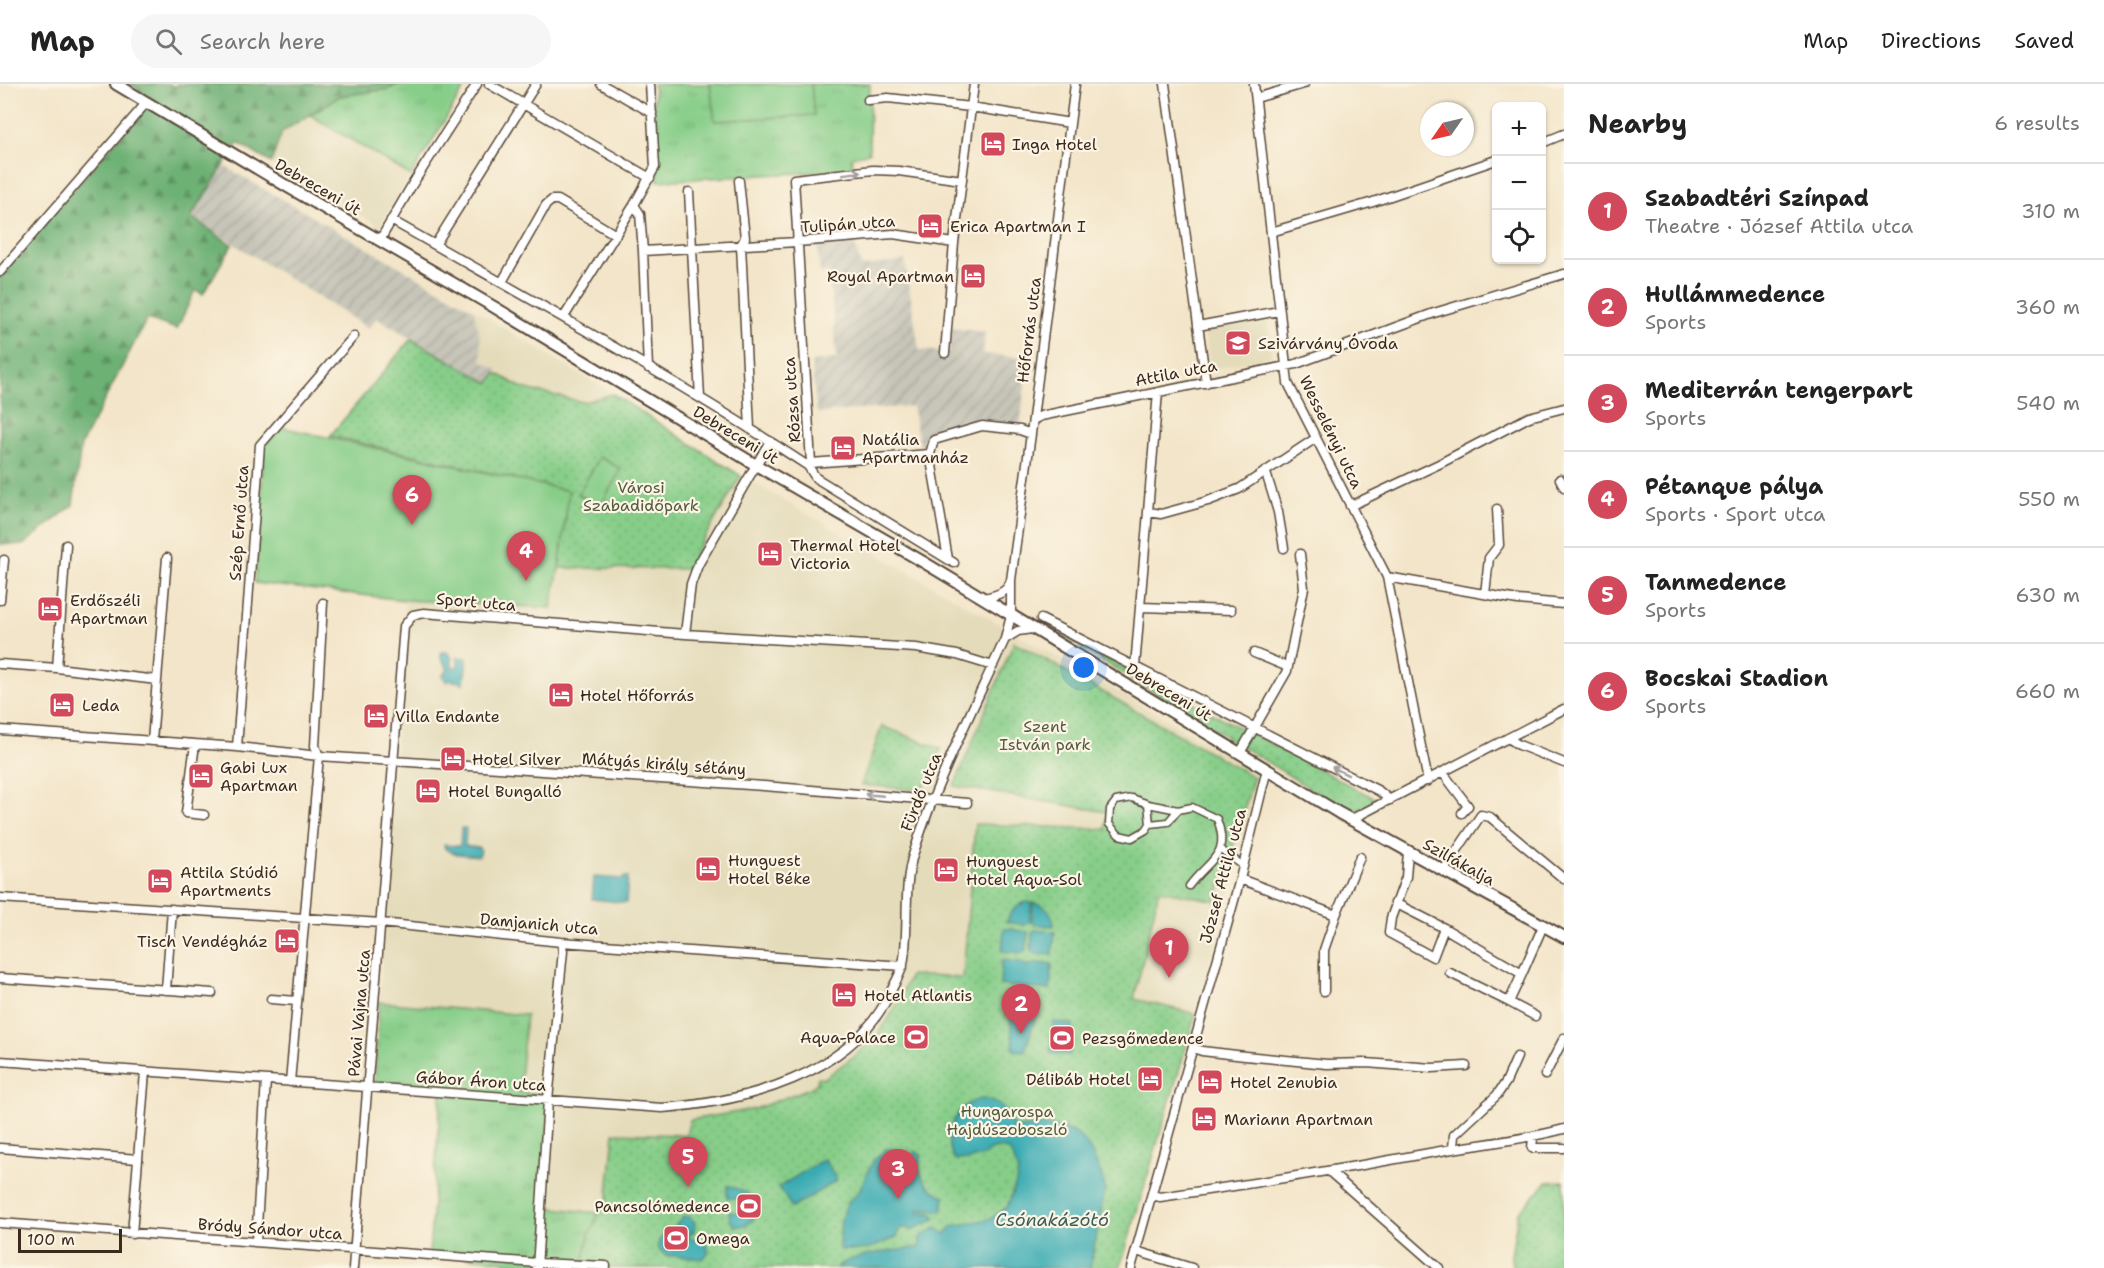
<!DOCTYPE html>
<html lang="en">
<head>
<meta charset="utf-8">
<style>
	:root { --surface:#fff; --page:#f6f6f6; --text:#222; --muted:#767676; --line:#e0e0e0; --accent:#d1495b }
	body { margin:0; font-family:"Shantell Sans",sans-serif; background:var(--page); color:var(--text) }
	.controls { position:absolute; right:18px; top:18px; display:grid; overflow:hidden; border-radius:9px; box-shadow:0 2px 4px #0004 }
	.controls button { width:54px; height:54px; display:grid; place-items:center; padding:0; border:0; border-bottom:2px solid var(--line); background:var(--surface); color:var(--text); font:30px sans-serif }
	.compass { position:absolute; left:1420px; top:18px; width:54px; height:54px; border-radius:50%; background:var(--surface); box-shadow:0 2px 4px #0004; rotate:236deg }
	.scale { position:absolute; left:18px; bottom:15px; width:104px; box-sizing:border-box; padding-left:6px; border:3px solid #3b2a1e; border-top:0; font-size:16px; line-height:21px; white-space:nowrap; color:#3b2a1e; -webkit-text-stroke:4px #fcf5e5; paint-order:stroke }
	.you { position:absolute; left:1084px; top:584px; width:21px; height:21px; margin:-15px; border:4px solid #fff; border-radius:50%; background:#1a73e8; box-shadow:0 0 0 9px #1a73e833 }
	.badge { display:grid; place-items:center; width:39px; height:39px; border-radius:50%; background:var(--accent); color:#fff; font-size:20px; font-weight:700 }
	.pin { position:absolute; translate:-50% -50px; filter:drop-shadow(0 2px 3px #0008) }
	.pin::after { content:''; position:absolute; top:32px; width:21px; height:18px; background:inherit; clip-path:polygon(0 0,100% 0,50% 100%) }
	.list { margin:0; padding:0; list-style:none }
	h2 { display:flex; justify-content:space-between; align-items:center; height:78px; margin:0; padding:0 24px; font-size:26px }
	h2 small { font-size:20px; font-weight:400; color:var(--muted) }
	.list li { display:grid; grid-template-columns:39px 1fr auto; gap:18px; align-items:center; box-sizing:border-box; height:96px; padding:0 24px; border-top:2px solid var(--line) }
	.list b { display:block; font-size:22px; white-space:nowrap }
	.list p { margin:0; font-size:20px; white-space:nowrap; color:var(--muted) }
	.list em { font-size:20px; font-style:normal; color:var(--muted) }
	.icon { flex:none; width:33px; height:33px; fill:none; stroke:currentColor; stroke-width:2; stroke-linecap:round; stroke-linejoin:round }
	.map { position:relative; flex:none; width:1564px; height:1184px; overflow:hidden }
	header { display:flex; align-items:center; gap:36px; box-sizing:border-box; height:84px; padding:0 30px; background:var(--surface); border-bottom:2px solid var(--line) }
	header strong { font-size:28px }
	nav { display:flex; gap:33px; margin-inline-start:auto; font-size:21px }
	.search { width:420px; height:54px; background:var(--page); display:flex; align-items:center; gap:15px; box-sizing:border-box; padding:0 21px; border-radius:33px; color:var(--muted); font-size:22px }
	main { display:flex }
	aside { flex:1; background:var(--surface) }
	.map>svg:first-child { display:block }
	.built { fill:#e4dbba }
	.industrial { fill:url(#industrial-furrows) }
	.grass { fill:url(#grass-tufts); stroke:#617c54; stroke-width:1.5 }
	.forest { fill:url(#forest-firs); stroke:#546e4a; stroke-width:1.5 }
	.park { fill:url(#park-dots); stroke:#617c54; stroke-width:1.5 }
	.pitch { fill:#87ce89; stroke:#617c54; stroke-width:1.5 }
	.water { fill:#38abb2; stroke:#3a6a68; stroke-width:1.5 }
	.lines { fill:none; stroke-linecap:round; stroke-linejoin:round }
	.pedestrian-casing { stroke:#574638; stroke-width:9 }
	.minor-casing { stroke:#574638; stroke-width:11 }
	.tertiary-casing { stroke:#574638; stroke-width:14 }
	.pedestrian { stroke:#fff; stroke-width:6 }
	.minor { stroke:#fff; stroke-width:8 }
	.tertiary { stroke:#fff; stroke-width:10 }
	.oneway { stroke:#a79f9a }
	.labels { text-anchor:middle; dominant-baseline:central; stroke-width:4.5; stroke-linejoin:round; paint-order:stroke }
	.poi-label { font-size:16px; fill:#3b2a1e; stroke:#fcf5e5; text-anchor:start }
	.street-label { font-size:16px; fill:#3b2a1e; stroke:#fcf5e5 }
	.park-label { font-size:16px; fill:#525b3e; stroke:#fcf5e5 }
	.water-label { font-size:18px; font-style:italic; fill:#3a5e59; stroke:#fcf5e5 }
</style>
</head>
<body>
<header>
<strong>Map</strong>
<div class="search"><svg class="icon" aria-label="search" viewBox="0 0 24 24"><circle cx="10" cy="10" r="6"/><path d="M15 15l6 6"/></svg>Search here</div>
<nav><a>Map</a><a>Directions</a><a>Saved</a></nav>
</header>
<main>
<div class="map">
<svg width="1564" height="1184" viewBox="0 0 1564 1184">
	<defs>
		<pattern id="industrial-furrows" width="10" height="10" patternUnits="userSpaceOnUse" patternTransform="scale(1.5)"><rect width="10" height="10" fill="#c6c5b8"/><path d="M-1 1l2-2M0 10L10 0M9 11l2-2" fill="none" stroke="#aba99e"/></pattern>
		<pattern id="grass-tufts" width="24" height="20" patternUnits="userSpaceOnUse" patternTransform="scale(1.5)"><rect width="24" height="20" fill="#87ce89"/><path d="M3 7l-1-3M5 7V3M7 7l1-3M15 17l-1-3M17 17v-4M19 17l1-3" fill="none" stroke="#75b176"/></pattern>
		<pattern id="forest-firs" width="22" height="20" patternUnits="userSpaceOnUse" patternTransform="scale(1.5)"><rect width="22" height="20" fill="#6db175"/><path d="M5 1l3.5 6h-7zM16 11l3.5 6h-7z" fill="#5b905f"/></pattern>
		<pattern id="park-dots" width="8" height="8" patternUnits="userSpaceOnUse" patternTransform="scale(1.5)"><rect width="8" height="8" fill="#87ce89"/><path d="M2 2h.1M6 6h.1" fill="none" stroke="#75b176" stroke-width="1.8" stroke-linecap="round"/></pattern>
	</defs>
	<rect width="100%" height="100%" fill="#fcf5e5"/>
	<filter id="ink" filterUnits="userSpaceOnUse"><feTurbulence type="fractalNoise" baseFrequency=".0167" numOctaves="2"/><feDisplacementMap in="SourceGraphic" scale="12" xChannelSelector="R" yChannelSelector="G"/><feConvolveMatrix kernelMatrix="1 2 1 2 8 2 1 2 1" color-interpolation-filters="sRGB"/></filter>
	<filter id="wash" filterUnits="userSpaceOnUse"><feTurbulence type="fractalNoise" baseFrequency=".008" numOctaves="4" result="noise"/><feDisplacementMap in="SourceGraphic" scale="24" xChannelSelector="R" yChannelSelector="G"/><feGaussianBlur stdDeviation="1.35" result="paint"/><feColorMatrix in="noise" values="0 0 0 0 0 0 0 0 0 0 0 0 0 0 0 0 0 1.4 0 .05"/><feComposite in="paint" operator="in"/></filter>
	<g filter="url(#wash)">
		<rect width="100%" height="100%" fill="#f3e5c9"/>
		<path class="built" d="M310 31 411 92 380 142 271 79 282 48Z
			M473 225 613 310 583 318 522 304 496 289 497 286 482 277 480 252Z
			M1267 233 1272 273 1210 285 1204 245Z
			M741 392 1261 690 1196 930 1134 915 1159 805 1106 746 975 740 963 894 910 891 887 938 875 952 853 973 810 1004 755 1025 690 1036 687 1051 614 1049 607 1120 599 1129 541 1124 550 1011 519 1008 526 931 379 918 405 516 551 524 559 484 688 485 686 483Z"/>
		<path class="industrial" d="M224 82 473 225 480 252 482 277 498 286 489 299 377 234 368 244 191 133Z
			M854 157 861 183 905 176 919 266 949 268 951 244 985 248 983 270 1028 274 1020 344 984 339 933 352 921 366 912 322 817 329 811 278 837 275 829 188 820 189 817 160Z"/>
		<path class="grass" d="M398 0H467L411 92 310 31 340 12 389 5Z
			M653 0H710L715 37 813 31 811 0H870L869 69 851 73 854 86 658 97Z
			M379 918 526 931 519 1008 550 1011 541 1123 599 1129 589 1152 582 1184H505L506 1177 429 1170 441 1009 375 1000Z"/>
		<path class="forest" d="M129 0H170L175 3 177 0H398L389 5 340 12 282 48 271 79 238 59 191 133 232 161 203 210 195 206 177 245 147 235 81 361 73 421 23 461 0 460V189L153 15Z"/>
		<path class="park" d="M411 255 489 299 496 289 522 304 583 318 613 310 741 392 687 483 690 485 559 484 569 407 330 352Z
			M1053 546 1378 716 1351 730Z
			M1014 558 1254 693 1216 817 1159 806 1134 915 1196 930 1120 1184H582L589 1152 599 1129 607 1120 614 1049 686 1051 690 1036 755 1025 810 1004 817 999 818 993 825 994C847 977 872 961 887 937 897 923 903 906 910 891L963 894 975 740 1106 745 1107 728 954 702Z
			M882 642 941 665 922 706 861 701Z
			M1564 1097V1184H1512L1511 1172 1518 1129 1547 1098Z"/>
		<path class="pitch" d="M710 0H811L814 31 715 37Z
			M281 343 569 407 559 484 551 524 405 516 255 499 264 363Z
			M600 373 621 385 600 423 578 410Z"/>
		<path class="water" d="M441 568H447L452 574V583H458V573L467 574 464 599 450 596 447 598 442 592 447 587V583L441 575Z
			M461 744H466L465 762 479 764 481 767 479 772 457 770 445 765 444 761 460 762Z
			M594 793 624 795V793H628L626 819 592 815Z
			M1027 818 1031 819 1030 838 1025 841 1007 838C1010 827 1016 821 1027 818Z
			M1033 819C1047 820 1053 830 1054 842L1036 841 1032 838Z
			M1004 844 1028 848 1026 866 1022 869 1002 867Z
			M1035 846 1055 848 1052 871 1035 870 1031 866 1032 849Z
			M1002 876 1021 878 1027 882 1034 879 1052 880 1050 906 1000 901Z
			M1007 914 1039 915V931L1035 935 1025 967 1014 966 1010 934 1007 930Z
			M1053 938 1073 940 1070 971 1050 969Z
			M981 1015C998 1016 1010 1027 1013 1044 1021 1045 1031 1041 1041 1041 1052 1042 1069 1045 1078 1051 1089 1059 1104 1092 1105 1106L1090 1184H837C850 1169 900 1167 920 1163V1153L936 1144 945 1150 952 1142 990 1135 1007 1123 1016 1099 1018 1088 1013 1072 1009 1067 1001 1064 992 1065 982 1072 966 1076 954 1075C952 1070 950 1065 949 1060 947 1041 962 1018 981 1015Z
			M887 1065H893L892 1068 911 1077 915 1067 922 1071C913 1088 928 1107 945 1112L942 1127 919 1124 918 1128 924 1127 925 1129H931L936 1133 935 1135 910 1147 908 1144H902L897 1149 898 1152C876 1163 864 1169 839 1165L841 1135 848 1118 858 1109 874 1075Z
			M824 1075 837 1096 792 1124 779 1103Z
			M727 1102C733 1103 744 1107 749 1111 765 1124 754 1144 735 1142L730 1136 729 1128 740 1129 743 1123 738 1115 727 1114Z
			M683 1133H690L695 1139 694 1147 687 1153C698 1155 709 1155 708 1169L702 1175 665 1171 658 1165 659 1156 664 1151 682 1153 677 1147 676 1141Z"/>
	</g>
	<g filter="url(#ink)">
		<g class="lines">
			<defs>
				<path id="pedestrian" d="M1148 720 1150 740
					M1178 726 1168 738 1150 740 1146 746 1132 754 1119 751 1109 740 1110 725 1116 717 1132 714 1148 720 1178 726 1192 723 1217 735C1231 772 1209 775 1189 802
					M1221 766 1242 781"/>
				<path id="minor" d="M489 0 650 94
					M601 0 652 29
					M1165 0 1206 299
					M1254 0 1288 299 1387 493 1428 697
					M1256 14 1304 0
					M868 16 888 14 971 23 1070 39
					M1542 59 1564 50
					M739 97 745 154 741 161 750 345
					M689 108 700 314
					M634 121 640 130 643 167 648 284
					M391 136C531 216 673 293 808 382L811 379 794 95 873 86 899 87 962 96
					M1271 148 1373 118 1496 76
					M380 156 412 101 477 0
					M435 161 536 0
					M643 167 797 158 893 150 954 159 974 0
					M0 188 147 18
					M502 198 546 121 552 116H558L616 151
					M564 233 634 121 655 83 650 0
					M1198 242 1279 227
					M945 269 954 159
					M1033 336 1041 332 1296 280 1434 229 1564 190
					M811 379 930 370
					M808 382 816 394 954 479
					M1266 389 1278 428 1284 464
					M1560 395 1564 403
					M1350 422 1439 380 1529 333 1564 324
					M1149 428 1161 430 1208 417 1239 405 1316 354
					M948 475 930 370 934 356 982 342 1020 346 1031 350
					M1387 493 1518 516 1564 520
					M1485 510 1489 474 1499 461 1497 425
					M983 514C995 512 1008 509 1011 496
					M0 516 4 476
					M1141 523 1231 526
					M1041 535 1379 707 1390 716
					M685 550 691 500 698 481 770 357
					M1005 555 1018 547 1032 545
					M1254 569 1288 583
					M0 580 57 584 157 596
					M1135 583 1158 308
					M57 584 66 461
					M0 646 237 663 319 672 764 702 967 719
					M1508 654 1519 661 1564 679
					M152 657 167 474
					M195 660 186 729 204 731
					M237 663 260 361 354 252
					M1240 669 1287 587 1304 504 1300 470
					M1443 689 1468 722 1462 729
					M1350 736 1564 625
					M1408 768 1406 793 1391 834 1389 849 1433 873 1444 844 1522 890 1543 842
					M1443 787 1481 731 1490 733 1564 795
					M1240 795 1336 831 1360 773
					M0 814 381 839 561 858 903 882
					M1395 819 1444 844
					M1450 889 1509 918 1522 890
					M0 894 212 909
					M166 906 172 825
					M1324 907V866L1336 831
					M271 915 297 917
					M1509 918 1535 932
					M1193 964 1202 967 1245 972 1327 980 1366 979 1432 984 1466 982
					M0 977 662 1024C744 1018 851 992 890 909 894 900 901 890 903 880 910 845 902 803 914 768 937 695 973 625 1005 555L1011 532V496L1031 350 1075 0
					M1545 991 1564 954
					M290 998 319 672 315 662 323 519
					M1533 1054 1532 1064H1564
					M0 1064 138 1075
					M1453 1065 1454 1051 1497 1011 1506 998 1517 973
					M1330 1088 1439 1184
					M1152 1111 1160 1113C1258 1099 1355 1083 1452 1065 1490 1059 1527 1055 1564 1045
					M0 1139 537 1179 606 1182
					M132 1150 145 988
					M256 1158 266 996
					M1136 1167 1192 1184
					M353 1184 404 542 413 531 424 529 685 550 916 564 957 571 993 582
					M537 1184 548 1016 563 867 561 858
					M1131 1184 1240 795 1267 685"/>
				<path id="tertiary" d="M116 0 288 103 494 223 756 381 925 479 1339 729 1564 853"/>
			</defs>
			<use href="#pedestrian" class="pedestrian-casing"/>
			<use href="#minor" class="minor-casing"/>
			<use href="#tertiary" class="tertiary-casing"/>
			<use href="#pedestrian" class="pedestrian"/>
			<use href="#minor" class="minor"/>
			<use href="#tertiary" class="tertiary"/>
		</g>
		<defs><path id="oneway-shaft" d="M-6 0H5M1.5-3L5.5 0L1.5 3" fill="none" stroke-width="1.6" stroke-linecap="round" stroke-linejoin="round" transform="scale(1.5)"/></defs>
		<g class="oneway">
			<use href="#oneway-shaft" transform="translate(852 89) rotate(-7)"/>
			<use href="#oneway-shaft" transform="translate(1340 687) rotate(-153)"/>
			<use href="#oneway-shaft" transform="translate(874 711) rotate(-175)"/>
		</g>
	</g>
	<defs>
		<symbol id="hotel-square" viewBox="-11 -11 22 22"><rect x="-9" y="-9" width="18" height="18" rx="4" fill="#d1495b" stroke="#fcf5e5"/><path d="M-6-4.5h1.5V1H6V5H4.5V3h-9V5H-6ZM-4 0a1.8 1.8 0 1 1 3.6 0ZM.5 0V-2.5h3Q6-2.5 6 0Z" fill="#fff"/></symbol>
		<symbol id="school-square" viewBox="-11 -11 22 22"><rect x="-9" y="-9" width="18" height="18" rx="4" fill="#d1495b" stroke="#fcf5e5"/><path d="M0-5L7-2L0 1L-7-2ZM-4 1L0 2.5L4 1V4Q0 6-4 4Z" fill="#fff"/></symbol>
		<symbol id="stadium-square" viewBox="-11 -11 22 22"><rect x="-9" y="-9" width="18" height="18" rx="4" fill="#d1495b" stroke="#fcf5e5"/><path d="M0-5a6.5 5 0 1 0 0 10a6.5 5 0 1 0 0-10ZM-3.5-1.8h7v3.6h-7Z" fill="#fff"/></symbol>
	</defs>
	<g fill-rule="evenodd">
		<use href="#hotel-square" x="978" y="45" width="30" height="30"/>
		<use href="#hotel-square" x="915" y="127" width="30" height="30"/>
		<use href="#hotel-square" x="958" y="177" width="30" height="30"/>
		<use href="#school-square" x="1223" y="244" width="30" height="30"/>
		<use href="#hotel-square" x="828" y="349" width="30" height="30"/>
		<use href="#hotel-square" x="755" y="455" width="30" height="30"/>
		<use href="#hotel-square" x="35" y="510" width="30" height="30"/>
		<use href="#hotel-square" x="546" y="596" width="30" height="30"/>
		<use href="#hotel-square" x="47" y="606" width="30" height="30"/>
		<use href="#hotel-square" x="361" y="617" width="30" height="30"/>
		<use href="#hotel-square" x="438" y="660" width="30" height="30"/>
		<use href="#hotel-square" x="186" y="677" width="30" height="30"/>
		<use href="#hotel-square" x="413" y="692" width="30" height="30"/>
		<use href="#hotel-square" x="693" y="770" width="30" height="30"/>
		<use href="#hotel-square" x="931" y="771" width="30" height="30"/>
		<use href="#hotel-square" x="145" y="782" width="30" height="30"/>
		<use href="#hotel-square" x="272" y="842" width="30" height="30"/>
		<use href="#hotel-square" x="829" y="896" width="30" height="30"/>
		<use href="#stadium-square" x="901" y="938" width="30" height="30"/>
		<use href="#stadium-square" x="1047" y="939" width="30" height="30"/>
		<use href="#hotel-square" x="1135" y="980" width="30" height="30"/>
		<use href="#hotel-square" x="1195" y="983" width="30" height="30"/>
		<use href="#hotel-square" x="1189" y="1020" width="30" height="30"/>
		<use href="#stadium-square" x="734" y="1107" width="30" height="30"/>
		<use href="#stadium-square" x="661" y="1139" width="30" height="30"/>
	</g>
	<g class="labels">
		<g class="poi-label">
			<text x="1012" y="60">Inga Hotel</text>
			<text x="950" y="142">Erica Apartman I</text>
			<text x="954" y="192" text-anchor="end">Royal Apartman</text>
			<text x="1258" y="259">Szivárvány Óvoda</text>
			<text x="862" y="355">Natália<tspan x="862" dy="18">Apartmanház</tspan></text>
			<text x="790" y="461">Thermal Hotel<tspan x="790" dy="18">Victoria</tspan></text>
			<text x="70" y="516">Erdőszéli<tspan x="70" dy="18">Apartman</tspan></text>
			<text x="580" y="611">Hotel Hőforrás</text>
			<text x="82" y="621">Leda</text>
			<text x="395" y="632">Villa Endante</text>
			<text x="472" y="675">Hotel Silver</text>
			<text x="220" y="683">Gabi Lux<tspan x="220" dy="18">Apartman</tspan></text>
			<text x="448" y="707">Hotel Bungalló</text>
			<text x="728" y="776">Hunguest<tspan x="728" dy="18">Hotel Béke</tspan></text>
			<text x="966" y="777">Hunguest<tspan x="966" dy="18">Hotel Aqua-Sol</tspan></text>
			<text x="180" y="788">Attila Stúdió<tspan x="180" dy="18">Apartments</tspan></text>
			<text x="268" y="857" text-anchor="end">Tisch Vendégház</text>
			<text x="864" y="911">Hotel Atlantis</text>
			<text x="896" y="953" text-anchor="end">Aqua-Palace</text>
			<text x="1082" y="954">Pezsgőmedence</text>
			<text x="1130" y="995" text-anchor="end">Délibáb Hotel</text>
			<text x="1230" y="998">Hotel Zenubia</text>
			<text x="1224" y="1035">Mariann Apartman</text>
			<text x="730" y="1122" text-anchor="end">Pancsolómedence</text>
			<text x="696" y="1154">Omega</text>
		</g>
		<g class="street-label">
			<text transform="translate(318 103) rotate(30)">Debreceni út</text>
			<text transform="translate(848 140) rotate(-4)">Tulipán utca</text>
			<text transform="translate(1029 246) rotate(-83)">Hőforrás utca</text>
			<text transform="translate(1176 289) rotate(-11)">Attila utca</text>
			<text transform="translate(792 316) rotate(-94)">Rózsa utca</text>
			<text transform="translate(1331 348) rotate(64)">Wesselényi utca</text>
			<text transform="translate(736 351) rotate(31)">Debreceni út</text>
			<text transform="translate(239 439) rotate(-86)">Szép Ernő utca</text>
			<text transform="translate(476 518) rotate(5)">Sport utca</text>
			<text transform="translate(1169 608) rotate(31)">Debreceni út</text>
			<text transform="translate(664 680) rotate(4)">Mátyás király sétány</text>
			<text transform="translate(921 708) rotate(-68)">Fürdő utca</text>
			<text transform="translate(1459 778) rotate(29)">Szilfákalja</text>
			<text transform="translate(1223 792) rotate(-75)">József Attila utca</text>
			<text transform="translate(539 840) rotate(5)">Damjanich utca</text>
			<text transform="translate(359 929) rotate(-85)">Pávai Vajna utca</text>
			<text transform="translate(481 997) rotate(4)">Gábor Áron utca</text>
			<text transform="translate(270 1145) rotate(4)">Bródy Sándor utca</text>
		</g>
		<g class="park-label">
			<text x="641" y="403">Városi<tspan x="641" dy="18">Szabadidőpark</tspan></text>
			<text x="1045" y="642">Szent<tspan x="1045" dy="18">István park</tspan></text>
			<text x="1007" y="1027">Hungarospa<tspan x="1007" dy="18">Hajdúszoboszló</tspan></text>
		</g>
		<g class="water-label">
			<text x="1052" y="1136">Csónakázótó</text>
		</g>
	</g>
</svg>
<div class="controls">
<button>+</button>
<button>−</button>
<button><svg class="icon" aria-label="locate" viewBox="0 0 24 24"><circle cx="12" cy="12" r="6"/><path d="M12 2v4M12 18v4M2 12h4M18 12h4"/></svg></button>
</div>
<svg class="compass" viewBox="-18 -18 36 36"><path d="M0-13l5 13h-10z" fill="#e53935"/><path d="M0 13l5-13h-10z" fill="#767676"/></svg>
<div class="scale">100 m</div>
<div class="you"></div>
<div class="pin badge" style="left:1169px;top:894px">1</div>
<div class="pin badge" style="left:1021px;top:950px">2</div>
<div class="pin badge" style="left:898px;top:1115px">3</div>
<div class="pin badge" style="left:526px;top:497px">4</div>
<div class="pin badge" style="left:688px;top:1103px">5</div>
<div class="pin badge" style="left:412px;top:441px">6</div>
</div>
<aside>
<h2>Nearby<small>6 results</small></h2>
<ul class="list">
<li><span class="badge">1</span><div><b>Szabadtéri Színpad</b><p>Theatre · József Attila utca</p></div><em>310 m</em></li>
<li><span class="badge">2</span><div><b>Hullámmedence</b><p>Sports</p></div><em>360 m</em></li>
<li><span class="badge">3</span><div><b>Mediterrán tengerpart</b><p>Sports</p></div><em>540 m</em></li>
<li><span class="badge">4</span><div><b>Pétanque pálya</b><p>Sports · Sport utca</p></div><em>550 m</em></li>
<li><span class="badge">5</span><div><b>Tanmedence</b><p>Sports</p></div><em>630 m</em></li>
<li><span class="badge">6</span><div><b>Bocskai Stadion</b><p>Sports</p></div><em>660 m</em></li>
</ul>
</aside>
</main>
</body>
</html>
